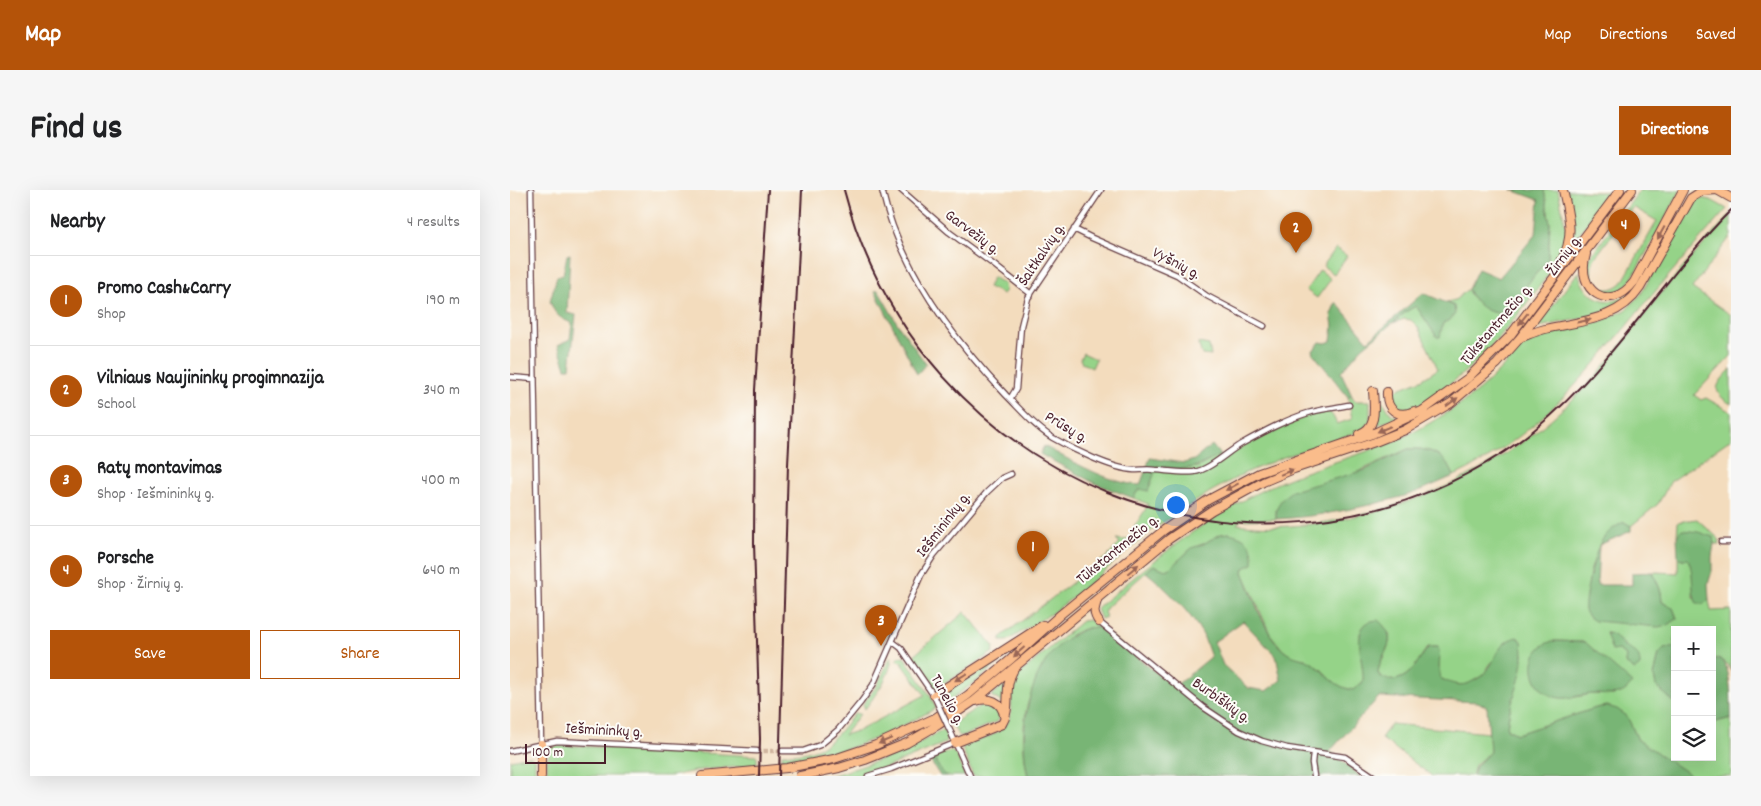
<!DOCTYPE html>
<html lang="en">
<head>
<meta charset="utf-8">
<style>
	:root { --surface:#fff; --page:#f6f6f6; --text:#202124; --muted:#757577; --line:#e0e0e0; --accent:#b45309 }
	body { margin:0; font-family:Dekko,sans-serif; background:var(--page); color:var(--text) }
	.controls { position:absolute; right:15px; bottom:15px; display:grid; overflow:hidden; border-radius:0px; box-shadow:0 5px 20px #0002 }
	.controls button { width:45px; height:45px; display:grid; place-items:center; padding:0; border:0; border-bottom:1px solid var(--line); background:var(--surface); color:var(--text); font:25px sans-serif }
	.scale { position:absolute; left:15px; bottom:12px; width:81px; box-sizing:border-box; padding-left:5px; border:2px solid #4a1f2b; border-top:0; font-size:14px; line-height:18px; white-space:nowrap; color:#4a1f2b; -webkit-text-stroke:4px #fdfcf7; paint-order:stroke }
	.you { position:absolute; left:665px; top:314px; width:18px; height:18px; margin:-12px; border:4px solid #fff; border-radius:50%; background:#1a73e8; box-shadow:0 0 0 8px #1a73e833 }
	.badge { display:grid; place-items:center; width:32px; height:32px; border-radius:50%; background:var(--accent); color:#fff; font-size:16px; font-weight:700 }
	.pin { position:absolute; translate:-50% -41px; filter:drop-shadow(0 1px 2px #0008) }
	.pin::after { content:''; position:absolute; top:26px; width:18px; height:15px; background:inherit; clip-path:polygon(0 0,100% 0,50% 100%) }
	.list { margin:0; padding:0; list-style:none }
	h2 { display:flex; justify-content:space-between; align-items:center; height:65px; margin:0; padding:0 20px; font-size:21px }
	h2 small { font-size:16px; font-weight:400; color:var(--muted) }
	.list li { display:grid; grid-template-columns:32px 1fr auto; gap:15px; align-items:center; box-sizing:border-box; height:90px; padding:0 20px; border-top:1px solid var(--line) }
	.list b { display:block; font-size:19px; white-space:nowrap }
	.list p { margin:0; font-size:16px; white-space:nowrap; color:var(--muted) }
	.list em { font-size:16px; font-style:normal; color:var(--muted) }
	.actions { display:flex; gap:10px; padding:15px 20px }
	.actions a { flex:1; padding:11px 0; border:1px solid var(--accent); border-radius:0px; text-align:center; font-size:18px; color:var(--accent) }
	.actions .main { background:var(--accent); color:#fff }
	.icon { flex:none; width:28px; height:28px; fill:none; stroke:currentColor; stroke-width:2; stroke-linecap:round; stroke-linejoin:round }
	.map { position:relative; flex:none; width:1221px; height:586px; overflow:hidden; border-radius:0px }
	header { display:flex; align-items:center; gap:30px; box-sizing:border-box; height:70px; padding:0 25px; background:var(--accent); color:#fff }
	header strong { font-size:24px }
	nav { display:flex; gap:28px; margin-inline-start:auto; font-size:18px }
	.intro { display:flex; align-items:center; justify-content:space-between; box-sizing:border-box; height:120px; padding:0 30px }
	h1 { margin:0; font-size:35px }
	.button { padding:12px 22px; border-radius:0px; background:var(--accent); color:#fff; font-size:18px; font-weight:700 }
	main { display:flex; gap:30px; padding:0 30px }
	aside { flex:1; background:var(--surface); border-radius:0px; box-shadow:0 5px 20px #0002 }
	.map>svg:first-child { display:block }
	.green { fill:#95d388; stroke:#70795a; fill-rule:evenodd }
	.forest { fill:#78b574; stroke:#616a50; fill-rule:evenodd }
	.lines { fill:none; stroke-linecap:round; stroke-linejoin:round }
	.minor-tunnel { stroke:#d1b6a0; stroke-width:4.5; stroke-dasharray:4.5 2; stroke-linecap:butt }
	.minor-casing { stroke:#633b41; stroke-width:7 }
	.primary-casing { stroke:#633b41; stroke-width:10 }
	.trunk-casing { stroke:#633b41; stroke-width:10 }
	.minor { stroke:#fff; stroke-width:4.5 }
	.primary { stroke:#fabc8b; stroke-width:8 }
	.trunk { stroke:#fabc8b; stroke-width:8 }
	.rail { stroke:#4a1f2b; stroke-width:2 }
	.minor-bridge-casing { stroke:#633b41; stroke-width:7; stroke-linecap:butt }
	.minor-bridge { stroke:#fff; stroke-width:4.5 }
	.oneway { fill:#996656 }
	.labels { text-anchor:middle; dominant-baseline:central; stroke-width:4; stroke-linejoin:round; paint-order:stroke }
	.street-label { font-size:16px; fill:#4a1f2b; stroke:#fdfcf7 }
</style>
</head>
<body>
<header>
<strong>Map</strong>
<nav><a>Map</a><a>Directions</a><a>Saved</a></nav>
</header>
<div class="intro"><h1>Find us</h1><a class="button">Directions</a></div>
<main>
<aside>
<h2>Nearby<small>4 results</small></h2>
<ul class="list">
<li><span class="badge">1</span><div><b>Promo Cash&amp;Carry</b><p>Shop</p></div><em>190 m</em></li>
<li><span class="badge">2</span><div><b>Vilniaus Naujininkų progimnazija</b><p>School</p></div><em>340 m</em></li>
<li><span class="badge">3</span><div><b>Ratų montavimas</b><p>Shop · Iešmininkų g.</p></div><em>400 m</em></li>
<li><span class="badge">4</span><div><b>Porsche</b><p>Shop · Žirnių g.</p></div><em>640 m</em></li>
</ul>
<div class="actions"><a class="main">Save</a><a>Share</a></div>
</aside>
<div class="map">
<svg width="1221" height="586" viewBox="0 0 1221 586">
	<rect width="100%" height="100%" fill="#fdfcf7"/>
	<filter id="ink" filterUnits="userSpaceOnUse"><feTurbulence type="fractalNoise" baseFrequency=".02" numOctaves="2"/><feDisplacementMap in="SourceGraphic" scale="10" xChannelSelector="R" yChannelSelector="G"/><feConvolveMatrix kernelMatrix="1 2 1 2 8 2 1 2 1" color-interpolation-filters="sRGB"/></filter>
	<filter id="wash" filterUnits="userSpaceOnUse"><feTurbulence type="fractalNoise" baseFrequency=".0096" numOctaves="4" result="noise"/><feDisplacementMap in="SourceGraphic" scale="20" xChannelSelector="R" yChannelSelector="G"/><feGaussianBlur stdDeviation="1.12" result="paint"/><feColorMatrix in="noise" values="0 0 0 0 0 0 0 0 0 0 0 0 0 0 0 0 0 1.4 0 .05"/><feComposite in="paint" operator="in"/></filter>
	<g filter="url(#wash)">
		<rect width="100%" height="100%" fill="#f3dcbd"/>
		<path class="green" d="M1034 0H1048L1056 39 1058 42 1052 64 1046 74C1000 136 967 183 898 222L884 218 880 208 884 201 911 190 928 179 908 137 901 130 894 129 883 133 897 121 906 116 927 147 933 133 940 130 944 116 936 112 945 110 958 99 960 105 998 118 1038 69 1040 33Z
			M1056 0C1072 0 1085 4 1101 1L1064 51 1063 35Z
			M1130 0H1171L1121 90C1117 95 1112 100 1106 103 1093 107 1080 98 1078 86 1078 80 1076 75 1078 70ZM1123 17 1147 31 1112 93C1092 109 1075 91 1084 69Z
			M1190 8 1201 10 1217 19C1188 51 1160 84 1132 117 1078 183 1024 250 944 286 935 264 921 258 898 259L766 319V329L731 330 727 334C773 341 821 333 866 321 951 299 1019 256 1080 192 1107 163 1130 129 1155 98 1177 73 1199 48 1221 24V46L1182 98 1221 125V166L1184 205 1191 210 1196 208 1221 222V249L1161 291 1148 314 1121 336 1114 332 1090 353 1080 382 1075 420 1159 435 1167 428 1163 418 1152 412 1151 402 1143 382 1168 383V367L1172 369H1178C1183 380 1184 395 1183 407L1193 414 1199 410 1201 421 1221 420V481C1216 472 1213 468 1202 469V440H1165V456L1154 459 1149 464 1144 486 1146 496 1165 513V567H1202V533L1221 528V586H1182L1178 584 1128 550 1117 526 1097 516 1086 518 1007 544 997 539C999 512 1011 489 1013 463L981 473 973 485 957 495 942 494 930 488C927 476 932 469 928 457H918C907 470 904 485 886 490 879 491 874 489 868 484 869 468 882 459 879 443H850L854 483 853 492 843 500 828 496 811 479 795 469 782 467 773 460 760 444 733 382 734 378 719 343 711 344 693 354 682 358 659 379 655 380 644 375 598 416 594 422 596 427 591 429 587 419 588 417C649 367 701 321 775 290 823 270 875 260 920 233 942 220 966 205 984 186 997 174 1007 159 1021 148L1029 144 1091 131 1116 120 1131 104 1182 13ZM1096 443C1107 445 1110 453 1120 459L1125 480 1115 473 1116 466 1109 460ZM1044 451 1075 452 1104 505 1081 504 1061 508Z
			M826 58 837 66 824 84 813 76Z
			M810 80 821 89 807 108 796 100Z
			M1069 81C1070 103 1093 117 1113 108 1119 105 1123 100 1128 94 1109 130 1060 128 1026 138Z
			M483 87 494 94 495 100 493 104 478 97Z
			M688 153 699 155 701 166 692 165Z
			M573 163 586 169 582 178 572 173 570 169Z
			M1221 179V214C1199 201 1207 194 1221 179Z
			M842 206 845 211H860V230L853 240 774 267 735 283 700 302 643 339 569 403 542 423 497 451H490L492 446 599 365 610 353 606 349 614 350 620 348C623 335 633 326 638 314L623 308 629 298 638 300 647 276 667 279 688 277 710 265 712 268C731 257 798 220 818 222 823 223 825 231 827 234L842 229 838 207Z
			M873 212 881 224 888 227 865 236 867 213Z
			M1187 329 1209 349 1210 354H1204L1203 347 1167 346 1168 332Z
			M455 422 484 457 483 462 429 497 424 498 402 467Z
			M579 430 592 439C581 435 566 440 557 449 553 453 549 459 546 464 533 482 520 499 516 521 512 543 513 565 518 586H463L452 558 454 556C471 549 500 543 501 521 502 511 500 500 502 490L572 431Z
			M514 451 468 490 434 514 431 508 433 502Z
			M381 467H382C380 487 366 504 355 519L353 514 366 497Z
			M389 467H394L420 505 426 518C378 545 327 568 272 571V564C311 565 322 552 345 523L350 524 334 545 350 540 415 505 391 472 386 470Z
			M495 494 494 516 490 511 481 506Z
			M476 512H479L489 518 490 526 488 531 453 546 448 545 442 534Z
			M881 534 979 543 980 562 965 575 962 586H922L871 548Z
			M435 539 438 546 435 553 375 578 351 586H318C359 576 398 560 435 539Z
			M49 555 247 566V575L190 580 161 586H37V568H38C39 560 41 557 49 555Z
			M441 561 446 564 455 586H437L429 578 424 567Z
			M20 566 25 570V586H0V570Z"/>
		<path class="forest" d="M1002 0H1034L1040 33 1038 69 998 118C995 120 991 123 987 123 974 122 962 110 958 99L968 79 989 88 1026 44 1029 10Z
			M60 64 57 123 66 125 60 178H56L48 155 60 149 62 133C50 129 44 124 40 111L47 86 53 85 57 65Z
			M368 100 387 133 416 174 407 184 365 101Z
			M913 103 944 116 945 124 940 130 933 133 930 147H927L906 116 897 121 852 158 831 182 842 206 838 207 802 162 810 152 816 153 821 151 823 136 821 124 826 112 858 151Z
			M702 255 710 265C682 280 679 281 647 276L638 301 629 299 623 308 584 293 530 264 534 256C560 270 600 294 630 295L640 268 674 273 684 270Z
			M898 259C921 258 935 264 944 286 927 293 909 302 891 307 850 318 808 327 766 329 766 315 770 309 782 301L855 280Z
			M1114 332 1121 336V341L1089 355 1087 395H1122V383L1143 382 1151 402 1152 412 1163 418 1167 429 1158 435 1148 437 1085 431C1081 429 1076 425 1075 420 1073 410 1085 362 1091 352 1096 343 1104 337 1114 332Z
			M1172 340 1188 342 1203 347 1204 354 1202 367V381L1198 394 1199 410 1193 414H1187C1180 401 1185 383 1178 369H1172L1168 367 1167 346Z
			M719 343C738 347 744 355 743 374L734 378 733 382C743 406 754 444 774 461 784 469 796 467 805 475 819 485 824 497 843 500L853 492C855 472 837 431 868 430 893 452 869 461 868 484 874 489 878 491 886 490 904 485 907 470 919 457H928C932 469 927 476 930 488 941 494 952 498 963 491 967 489 971 487 974 484 987 471 986 452 1007 447L1012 451C1013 461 1014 472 1011 482 1007 502 998 518 997 539L1007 544 1086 518 1097 516 1107 519 1117 526 1128 550 1182 586H963L966 576 980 562 977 517 968 512 869 507 820 561 850 586H518C507 541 519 469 563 445 574 439 580 435 592 439L664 497 701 467C698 460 696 452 693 445 681 423 655 397 636 382L644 375 655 380 659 379 682 358 693 354 711 344ZM733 431 766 466 771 490 756 501 738 498 713 475 704 452Z
			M1096 443C1105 444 1106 448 1113 454 1122 463 1130 459 1130 476L1125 480 1115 473 1116 466 1109 460 1102 461Z
			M1044 451 1075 452 1122 493C1112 509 1099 504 1084 504 1069 504 1056 512 1042 506 1017 496 1015 456 1044 451Z
			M1165 456V513L1146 496 1144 486 1149 464 1154 459Z
			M1202 469C1205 469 1208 468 1210 469 1221 472 1221 515 1221 528L1202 533Z
			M424 567 429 578 437 586H430L419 569Z"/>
	</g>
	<g filter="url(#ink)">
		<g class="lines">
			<path class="minor-tunnel" d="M247 561H272"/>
			<defs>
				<path id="minor" d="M21 0 31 554
					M372 0C389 76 443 149 496 205 511 220 525 237 543 248 562 259 602 279 624 280 631 280 638 279 646 280 659 281 671 283 684 282 700 280 718 261 733 253 753 242 775 230 798 223 811 219 825 218 839 215
					M391 0 439 42 484 75 521 104
					M564 39 582 48 667 85 697 106 754 136
					M0 187 24 189
					M500 209 506 199 511 136 518 108 591 0
					M1211 352H1221
					M589 432 693 517 729 541 752 551 777 558 835 567 863 586
					M383 452 391 458 424 506
					M442 545 460 586
					M0 561 47 551 247 561
					M272 561H293L310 555 328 540 351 512 363 495 411 385 424 365 477 302 492 288 501 284
					M803 563 802 573 804 586
					M358 586 381 579 445 553"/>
				<path id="primary" d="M1207 0 1221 8"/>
				<path id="trunk" d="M1076 64C1065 101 1099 124 1124 92L1173 0
					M1051 72C1065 45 1059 28 1053 0
					M1012 147C1020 144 1027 141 1035 139 1069 131 1108 131 1130 98L1181 8 1192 1 1208 0
					M877 202C876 219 887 229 904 221
					M849 244C868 238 864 217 863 201
					M587 411C584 420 583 424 589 432
					M424 505 533 435
					M466 511C479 507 492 511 494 526
					M445 553 492 534C502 518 493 498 503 481
					M31 554V586
					M192 586 277 578 324 569 366 555 425 528 458 505 500 470 551 424 654 340 698 310 749 283 862 244 912 221 958 188 999 147 1110 0
					M290 586 329 578 355 570 397 553 428 535 464 511 659 349 702 320 753 292 784 279 865 252 895 240 941 213 987 174 1010 148 1122 0"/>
			</defs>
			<use href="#minor" class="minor-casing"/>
			<use href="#primary" class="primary-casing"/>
			<use href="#trunk" class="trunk-casing"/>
			<use href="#minor" class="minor"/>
			<use href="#primary" class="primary"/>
			<use href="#trunk" class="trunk"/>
			<path class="rail" d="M334 0C410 290 740 428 994 262 1088 201 1143 98 1221 20
				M249 586 250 549 244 353 245 200 258 0
				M269 586 278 275 292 0"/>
			<defs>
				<path id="minor-bridge" d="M425 508 442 545"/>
			</defs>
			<use href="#minor-bridge" class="minor-bridge-casing"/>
			<use href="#minor-bridge" class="minor-bridge"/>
		</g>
		<defs><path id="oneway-solid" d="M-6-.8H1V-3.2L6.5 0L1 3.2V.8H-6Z" transform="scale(1.25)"/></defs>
		<g class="oneway">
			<use href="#oneway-solid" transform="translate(1151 43) rotate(119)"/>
			<use href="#oneway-solid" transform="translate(1013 129) rotate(128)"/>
			<use href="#oneway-solid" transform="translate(1074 131) rotate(-12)"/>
			<use href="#oneway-solid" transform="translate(942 212) rotate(-36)"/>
			<use href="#oneway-solid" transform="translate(874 239) rotate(157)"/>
			<use href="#oneway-solid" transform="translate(777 282) rotate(-22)"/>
			<use href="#oneway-solid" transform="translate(722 297) rotate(152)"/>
			<use href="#oneway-solid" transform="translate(623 379) rotate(-40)"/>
			<use href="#oneway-solid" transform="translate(509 462) rotate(138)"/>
			<use href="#oneway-solid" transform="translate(451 487) rotate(148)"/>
			<use href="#oneway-solid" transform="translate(375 551) rotate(157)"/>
		</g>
	</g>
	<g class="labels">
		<g class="street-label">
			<text transform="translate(462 43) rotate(37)">Garvežių g.</text>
			<text transform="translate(532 65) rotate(-56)">Šaltkalvių g.</text>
			<text transform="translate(1055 66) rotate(-53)">Žirnių g.</text>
			<text transform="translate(666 74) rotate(28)">Vyšnių g.</text>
			<text transform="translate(987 135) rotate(-49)">Tūkstantmečio g.</text>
			<text transform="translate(556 238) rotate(31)">Prūsų g.</text>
			<text transform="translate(434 335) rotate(-52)">Iešmininkų g.</text>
			<text transform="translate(608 360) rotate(-39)">Tūkstantmečio g.</text>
			<text transform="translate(437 510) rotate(62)">Tunelio g.</text>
			<text transform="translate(711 511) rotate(35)">Burbiškių g.</text>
			<text transform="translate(94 541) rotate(3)">Iešmininkų g.</text>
		</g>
	</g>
</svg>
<div class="controls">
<button>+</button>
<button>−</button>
<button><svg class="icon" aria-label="layers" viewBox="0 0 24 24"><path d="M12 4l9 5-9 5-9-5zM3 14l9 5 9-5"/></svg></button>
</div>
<div class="scale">100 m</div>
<div class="you"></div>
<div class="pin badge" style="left:523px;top:382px">1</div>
<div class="pin badge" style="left:786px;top:63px">2</div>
<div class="pin badge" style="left:371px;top:456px">3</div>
<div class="pin badge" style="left:1114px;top:60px">4</div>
</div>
</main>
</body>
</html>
